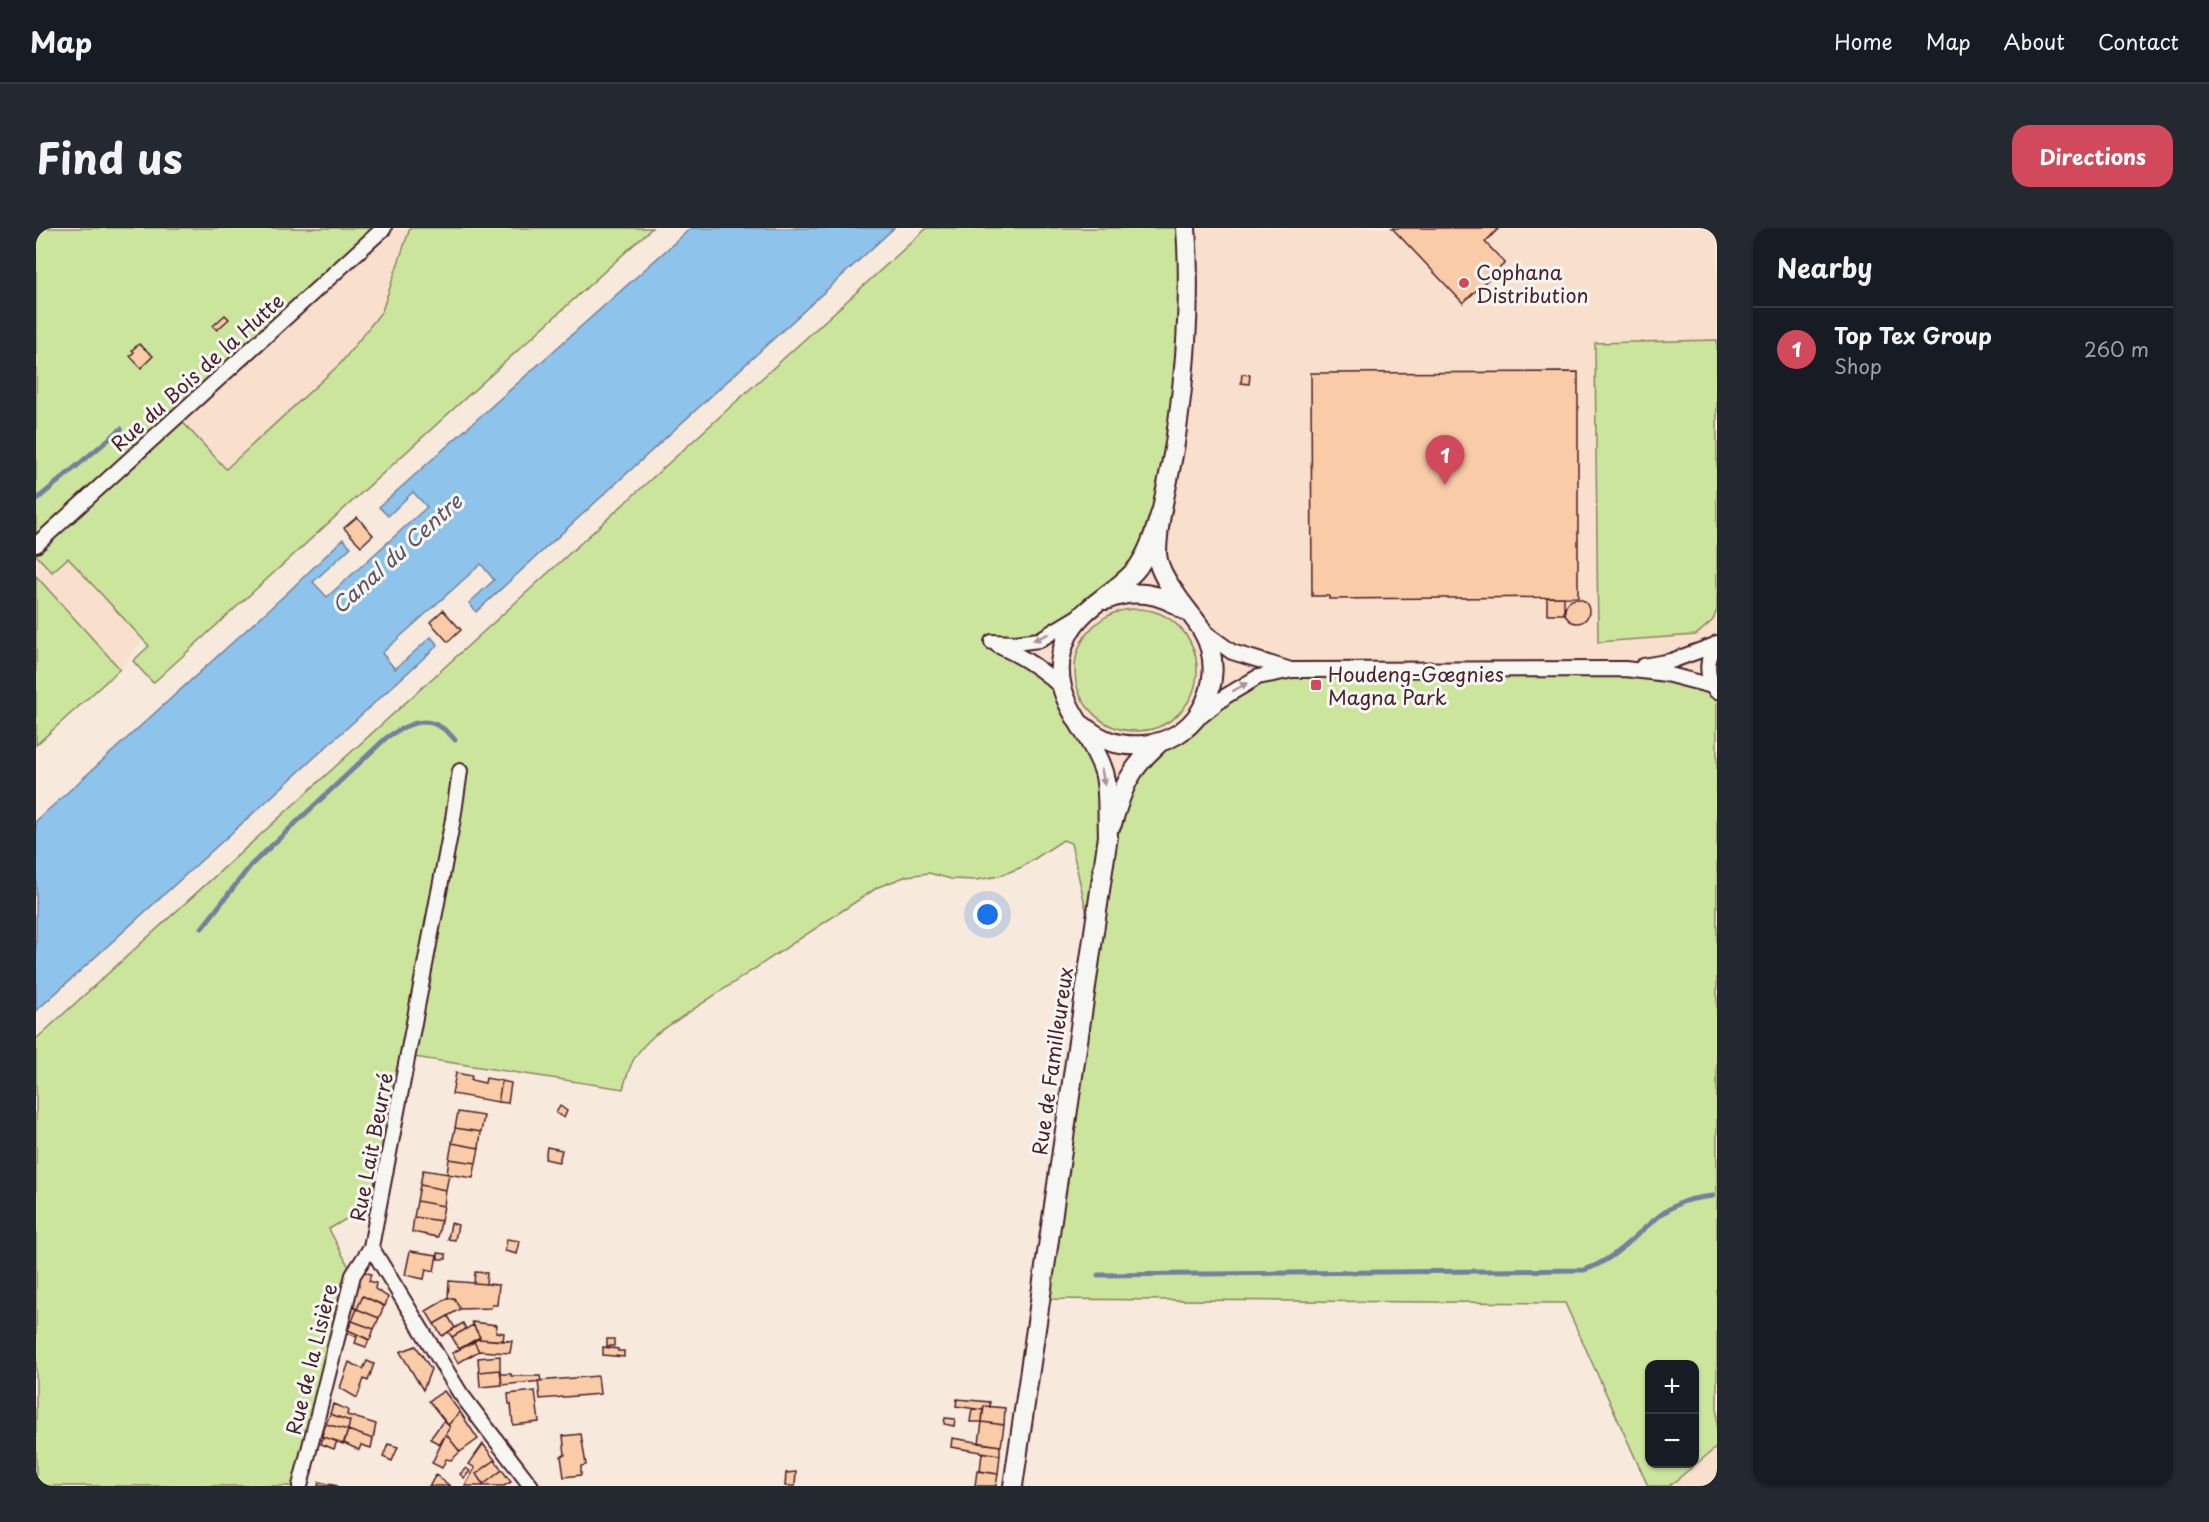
<!DOCTYPE html>
<html lang="en">
<head>
<meta charset="utf-8">
<style>
	:root { --surface:#171b24; --page:#242831; --text:#f1f3f6; --muted:#9ea1a6; --line:#363941; --accent:#d1495b }
	body { margin:0; font-family:"Playpen Sans",sans-serif; background:var(--page); color:var(--text) }
	.controls { position:absolute; right:18px; bottom:18px; display:grid; overflow:hidden; border-radius:12px; box-shadow:0 2px 4px #0004 }
	.controls button { width:54px; height:54px; display:grid; place-items:center; padding:0; border:0; border-bottom:2px solid var(--line); background:var(--surface); color:var(--text); font:30px sans-serif }
	.you { position:absolute; left:952px; top:687px; width:21px; height:21px; margin:-15px; border:4px solid #fff; border-radius:50%; background:#1a73e8; box-shadow:0 0 0 9px #1a73e833 }
	.badge { display:grid; place-items:center; width:39px; height:39px; border-radius:50%; background:var(--accent); color:#fff; font-size:20px; font-weight:700 }
	.pin { position:absolute; translate:-50% -50px; filter:drop-shadow(0 2px 3px #0008) }
	.pin::after { content:''; position:absolute; top:32px; width:21px; height:18px; background:inherit; clip-path:polygon(0 0,100% 0,50% 100%) }
	.list { margin:0; padding:0; list-style:none }
	h2 { display:flex; justify-content:space-between; align-items:center; height:78px; margin:0; padding:0 24px; font-size:26px }
	h2 small { font-size:20px; font-weight:400; color:var(--muted) }
	.list li { display:grid; grid-template-columns:39px 1fr auto; gap:18px; align-items:center; box-sizing:border-box; height:84px; padding:0 24px; border-top:2px solid var(--line) }
	.list b { display:block; font-size:22px; white-space:nowrap }
	.list p { margin:0; font-size:20px; white-space:nowrap; color:var(--muted) }
	.list em { font-size:20px; font-style:normal; color:var(--muted) }
	.map { position:relative; flex:none; width:1681px; height:1258px; overflow:hidden; border-radius:18px }
	header { display:flex; align-items:center; gap:36px; box-sizing:border-box; height:84px; padding:0 30px; background:var(--surface); border-bottom:2px solid var(--line) }
	header strong { font-size:28px }
	nav { display:flex; gap:33px; margin-inline-start:auto; font-size:21px }
	.intro { display:flex; align-items:center; justify-content:space-between; box-sizing:border-box; height:144px; padding:0 36px }
	h1 { margin:0; font-size:42px }
	.button { padding:15px 27px; border-radius:18px; background:var(--accent); color:#fff; font-size:21px; font-weight:700 }
	main { display:flex; gap:36px; padding:0 36px }
	aside { flex:1; background:var(--surface); border-radius:18px; box-shadow:0 2px 4px #0004 }
	.map>svg:first-child { display:block }
	.built { fill:#f8e0cc; fill-rule:evenodd }
	.green { fill:#cbe69c; stroke:#8a8264; stroke-width:1.5; fill-rule:evenodd }
	.water { fill:#8ec3ec; stroke:#73819f; stroke-width:1.5 }
	.lines { fill:none; stroke-linecap:round; stroke-linejoin:round }
	.stream { stroke:#73819f; stroke-width:5 }
	.building { fill:#f9cca7; stroke:#4a1f2b; stroke-width:1.5 }
	.minor-casing { stroke:#4a1f2b; stroke-width:18 }
	.tertiary-casing { stroke:#4a1f2b; stroke-width:22 }
	.minor { stroke:#f6f6f2; stroke-width:14 }
	.tertiary { stroke:#f6f6f2; stroke-width:18 }
	.oneway { fill:#a99598 }
	.poi-dot { fill:#d1495b; stroke:#f6f6f2; stroke-width:2 }
	.labels { text-anchor:middle; dominant-baseline:central; stroke-width:6; stroke-linejoin:round; paint-order:stroke }
	.poi-label { font-size:20px; fill:#4a1f2b; stroke:#f6f6f2; text-anchor:start }
	.street-label { font-size:20px; fill:#4a1f2b; stroke:#f6f6f2 }
	.water-label { font-size:21px; font-style:italic; fill:#5e5065; stroke:#f6f6f2 }
</style>
</head>
<body>
<header>
<strong>Map</strong>
<nav><a>Home</a><a>Map</a><a>About</a><a>Contact</a></nav>
</header>
<div class="intro"><h1>Find us</h1><a class="button">Directions</a></div>
<main>
<div class="map">
<svg width="1681" height="1258" viewBox="0 0 1681 1258">
	<rect width="100%" height="100%" fill="#f7e9dc"/>
	<filter id="ink" filterUnits="userSpaceOnUse"><feTurbulence type="fractalNoise" baseFrequency=".0167" numOctaves="2"/><feDisplacementMap in="SourceGraphic" scale="12" xChannelSelector="R" yChannelSelector="G"/><feConvolveMatrix kernelMatrix="1 2 1 2 8 2 1 2 1" color-interpolation-filters="sRGB"/></filter>
	<g filter="url(#ink)">
		<path class="built" d="M0 0H509L126 387 84 441 0 517Z
			M1075 0H1681V1258H1612L1529 1075 1127 632 519 486ZM1614 1136H1658V1236H1614Z"/>
		<path class="green" d="M0 0H348L141 188 190 241 305 135 346 83 374 0H616L117 455 97 433 113 418 32 330 16 344 0 327Z
			M891 0H1151L1140 210 1101 340 1003 412 958 415 1007 441 1059 524 1072 606 1102 534 1222 449 1589 441 1681 465V1219L1633 1258H1612L1529 1075 1003 1071 1057 712 1035 615 1027 612 986 639 963 648 940 652 915 651 893 645 871 648 842 659 620 806C599 824 594 835 587 861L372 828 344 971 293 1001 317 1047 264 1258H0V811ZM1614 1136H1658V1236H1614Z
			M1681 112V382L1677 392 1660 407 1562 414 1559 115Z
			M0 348 84 441 0 517Z
			M1039 442a61 61 0 1 1 122 0a61 61 0 1 1-122 0Z"/>
		<path class="water" d="M655 0H858L440 384 433 375 458 352 445 336 346 425 359 441 395 409 402 417 0 783V593L251 365 307 311 315 319 277 354 291 369 391 279 377 264 352 288 343 279Z"/>
		<g class="lines">
			<path class="stream" d="M0 272 85 201
				M166 700 215 637 350 510C376 492 397 485 419 512
				M1062 1047 1548 1042C1588 1030 1612 987 1649 973 1658 970 1668 969 1677 968"/>
		</g>
		<path class="building" d="M1356 0H1463L1449 14 1469 35 1427 75Z
			M189 87 193 91 181 102 177 98Z
			M103 116 117 128 105 140 94 128 98 124 96 122Z
			M1542 144V369L1293 371V368H1276L1275 145Z
			M1206 146 1214 147 1213 156 1205 155Z
			M321 289 337 307 325 318 308 300Z
			M1511 369H1528V386H1511Z
			M1529 383a12 12 0 1 1 24 0a12 12 0 1 1-24 0Z
			M407 382 425 402 412 414 394 394Z
			M420 845 436 848 435 852 449 855 450 850 466 853 462 874 416 866Z
			M466 853 475 855 472 875 462 874Z
			M524 878 531 883 528 890 520 885Z
			M422 884 448 888 445 904 419 900Z
			M419 900 445 904 443 920 416 915Z
			M416 915 443 920 440 935 413 931Z
			M511 919 526 922 523 934 509 931Z
			M413 931 440 935 437 950 411 946Z
			M387 942 413 946 410 962 384 957Z
			M384 957 410 962 408 978 381 973Z
			M381 973 408 978 405 993 378 989Z
			M378 989 405 993 402 1009 376 1004Z
			M415 995 422 997 419 1012 412 1011Z
			M471 1011 484 1013 481 1026 469 1023Z
			M374 1023 401 1027 398 1043 390 1041 388 1051 369 1047Z
			M402 1025 410 1026V1031H402Z
			M326 1043 335 1046 333 1053 340 1055 339 1061 352 1069 349 1078 327 1068 321 1081 313 1077Z
			M439 1044 451 1045 450 1056 438 1055Z
			M413 1053 463 1057 461 1077H456L455 1080 424 1081 418 1070 412 1071Z
			M327 1068 348 1078 343 1090 321 1081Z
			M412 1070H418L424 1081 398 1096 390 1083Z
			M313 1077 321 1081 316 1093 308 1090Z
			M321 1081 343 1090 338 1101 316 1093Z
			M412 1088 419 1100 406 1108 398 1096Z
			M308 1090 316 1093 312 1102 333 1112 330 1119 319 1115 321 1109 304 1102Z
			M316 1093 338 1101 334 1112 312 1102Z
			M436 1094 461 1097 460 1104 468 1105 467 1113 442 1111 444 1109Z
			M427 1095 430 1101 416 1109 412 1104Z
			M437 1097 444 1109 423 1121 416 1109Z
			M442 1111 476 1113 474 1125 443 1123 438 1114Z
			M571 1111H578V1118H571Z
			M438 1114 443 1123 422 1135 416 1125Z
			M380 1118 395 1141 387 1162 364 1124Z
			M567 1119 582 1121V1123H588V1129L567 1127Z
			M464 1128V1142L443 1144 442 1130Z
			M331 1133 338 1136 332 1153 328 1151 321 1170 304 1160 313 1134 327 1141Z
			M464 1142 466 1157 444 1159 443 1144Z
			M465 1146H475V1148H504L505 1153 466 1157Z
			M562 1148 564 1166 504 1171 502 1153Z
			M408 1163 424 1184 412 1197 393 1173Z
			M499 1163 503 1194 477 1197 475 1176H473L472 1166Z
			M921 1171 954 1174V1179L948 1178 947 1182 920 1178Z
			M297 1176 312 1182 311 1187 340 1196 337 1211 312 1202 314 1193 294 1186Z
			M948 1178 969 1180 968 1197 946 1194Z
			M936 1181 947 1182 946 1194H934Z
			M424 1184 442 1211 424 1224 410 1206 414 1199 412 1197Z
			M294 1186 314 1193 312 1202 290 1196Z
			M909 1190 919 1191 918 1198 908 1196Z
			M408 1192 414 1199 404 1216 394 1211Z
			M946 1194 968 1197 965 1218 943 1215Z
			M290 1196 312 1202 307 1216 286 1208Z
			M312 1202 337 1211 335 1220 325 1217 323 1222 308 1215Z
			M410 1206 424 1224 415 1232 410 1231 406 1240 396 1235Z
			M545 1206 550 1237 545 1238V1247L528 1249 525 1228 529 1227 527 1208Z
			M287 1209 301 1213 298 1221 285 1216Z
			M916 1210 964 1218V1227L915 1219Z
			M352 1216 362 1219 356 1233 347 1229Z
			M447 1216 459 1232 440 1246 448 1258H429L439 1240 433 1236Z
			M946 1225 964 1227 962 1246 944 1243Z
			M459 1232 466 1242 447 1257 440 1246Z
			M430 1240 434 1243 428 1250 424 1246Z
			M466 1242 475 1254 468 1258H448L447 1257Z
			M941 1243 962 1246 960 1258H939Z
			M760 1244 759 1258H749L750 1245Z
			M400 1247 414 1258H393Z
			M283 1254 302 1258H282Z"/>
		<g class="lines">
			<defs>
				<path id="minor" d="M0 317 348 0
					M1167 403 1196 424 1252 441
					M956 414 979 415 1003 412 1043 388
					M961 417C986 428 1005 440 1025 459
					M1607 438 1635 433 1679 417
					M1680 463C1669 447 1670 430 1681 415
					M1165 488 1190 468 1222 449 1257 442 1589 441 1630 446 1676 458
					M424 543 417 591 335 1019 424 1165 495 1258
					M264 1258 317 1047 335 1019"/>
				<path id="tertiary" d="M1070 372C1097 360 1125 365 1148 382
					M1046 497C1066 513 1082 519 1108 517 1131 515 1152 503 1164 484 1180 459 1181 427 1166 402 1158 389 1147 378 1139 365 1131 354 1121 339 1121 324 1122 285 1135 247 1140 208 1150 139 1155 70 1150 0
					M1076 596C1087 559 1093 542 1122 516
					M977 1258 1072 608C1071 589 1073 561 1068 544 1052 494 1006 467 1031 409 1044 378 1082 365 1102 339 1114 322 1119 303 1125 284"/>
			</defs>
			<use href="#minor" class="minor-casing"/>
			<use href="#tertiary" class="tertiary-casing"/>
			<use href="#minor" class="minor"/>
			<use href="#tertiary" class="tertiary"/>
		</g>
		<defs><path id="oneway-solid" d="M-6-.8H1V-3.2L6.5 0L1 3.2V.8H-6Z" transform="scale(1.5)"/></defs>
		<g class="oneway">
			<use href="#oneway-solid" transform="translate(1005 409) rotate(157)"/>
			<use href="#oneway-solid" transform="translate(1204 459) rotate(-30)"/>
			<use href="#oneway-solid" transform="translate(1067 549) rotate(80)"/>
		</g>
	</g>
	<g class="poi-dot">
		<circle cx="1428" cy="55" r="6"/>
		<rect x="1274" y="451" width="12" height="12" rx="3"/>
	</g>
	<g class="labels">
		<g class="poi-label">
			<text x="1440" y="44">Cophana<tspan x="1440" dy="23">Distribution</tspan></text>
			<text x="1292" y="446">Houdeng-Gœgnies<tspan x="1292" dy="23">Magna Park</tspan></text>
		</g>
		<g class="street-label">
			<text transform="translate(161 144) rotate(-42)">Rue du Bois de la Hutte</text>
			<text transform="translate(1016 833) rotate(-82)">Rue de Familleureux</text>
			<text transform="translate(335 919) rotate(-79)">Rue Lait Beurré</text>
			<text transform="translate(275 1131) rotate(-76)">Rue de la Lisière</text>
		</g>
		<g class="water-label">
			<text transform="translate(360 325) rotate(-42)">Canal du Centre</text>
		</g>
	</g>
</svg>
<div class="controls">
<button>+</button>
<button>−</button>
</div>
<div class="you"></div>
<div class="pin badge" style="left:1409px;top:257px">1</div>
</div>
<aside>
<h2>Nearby<small></small></h2>
<ul class="list">
<li><span class="badge">1</span><div><b>Top Tex Group</b><p>Shop</p></div><em>260 m</em></li>
</ul>
</aside>
</main>
</body>
</html>
